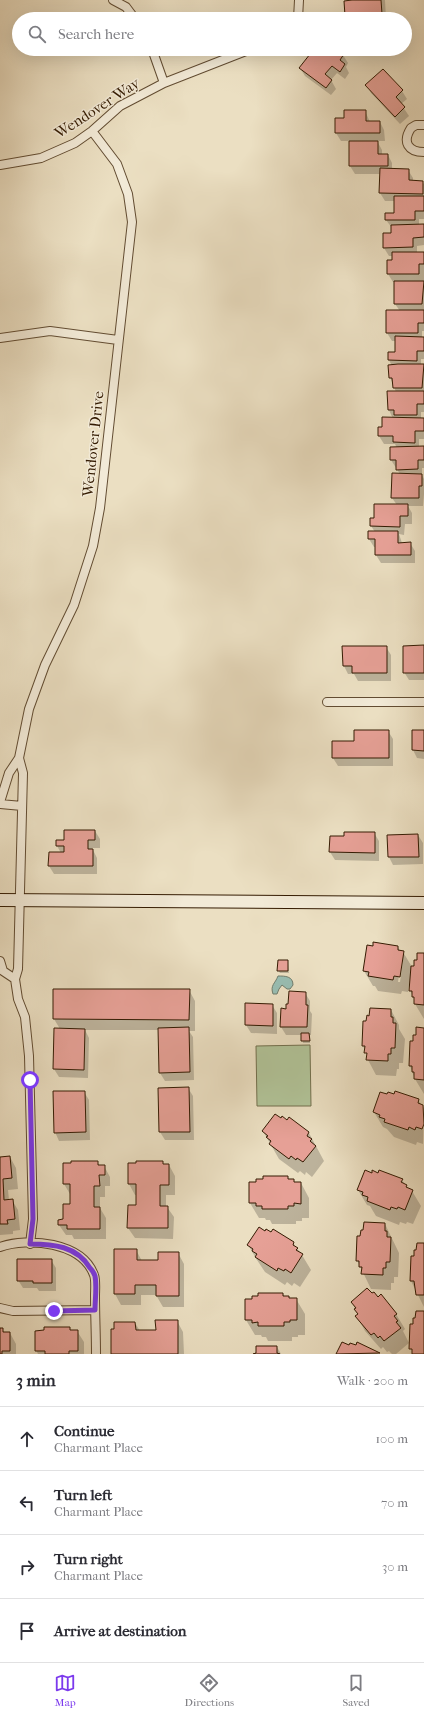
<!DOCTYPE html>
<html lang="en">
<head>
<meta charset="utf-8">
<style>
	:root { --surface:#fff; --page:#f2f2f3; --text:#2b2b33; --muted:#7c7c81; --line:#e1e1e2; --accent:#7c3aed }
	body { margin:0; font-family:"IM FELL French Canon",serif; background:var(--page); color:var(--text) }
	.stop { position:absolute; width:12px; height:12px; margin:-9px; border:3px solid #7c3aed; border-radius:50%; background:#fff }
	.stop.end { background:#7c3aed; border-color:#fff; box-shadow:0 1px 4px #0008 }
	.list { margin:0; padding:0; list-style:none }
	h2 { display:flex; justify-content:space-between; align-items:center; height:52px; margin:0; padding:0 16px; font-size:17px }
	h2 small { font-size:13px; font-weight:400; color:var(--muted) }
	.list li { display:grid; grid-template-columns:26px 1fr auto; gap:12px; align-items:center; box-sizing:border-box; height:64px; padding:0 16px; border-top:1px solid var(--line) }
	.list b { display:block; font-size:15px; white-space:nowrap }
	.list p { margin:0; font-size:13px; white-space:nowrap; color:var(--muted) }
	.list em { font-size:13px; font-style:normal; color:var(--muted) }
	.icon { flex:none; width:22px; height:22px; fill:none; stroke:currentColor; stroke-width:2; stroke-linecap:round; stroke-linejoin:round }
	.map { position:relative; flex:none; width:424px; height:1354px; overflow:hidden }
	.search { position:absolute; background:var(--surface); box-shadow:0 4px 16px #0002; left:12px; right:12px; top:12px; height:44px; display:flex; align-items:center; gap:10px; box-sizing:border-box; padding:0 14px; border-radius:22px; color:var(--muted); font-size:15px }
	.sheet { height:308px; background:var(--surface) }
	nav { display:flex; justify-content:space-around; align-items:center; box-sizing:border-box; height:56px; border-top:1px solid var(--line); background:var(--surface); font-size:11px; color:var(--muted) }
	nav a { display:grid; justify-items:center; gap:2px }
	nav .on { color:var(--accent) }
	.map>svg:first-child { display:block }
	.green { fill:#b1c398; stroke:#726f4d }
	.water { fill:#98bdb2; stroke:#707c6c }
	.shadow { fill:#0003; fill-rule:evenodd }
	.building { fill:#e6a096; stroke:#341b02 }
	.lines { fill:none; stroke-linecap:round; stroke-linejoin:round }
	.street-casing { stroke:#624c32; stroke-width:10 }
	.secondary-casing { stroke:#341b02; stroke-width:14 }
	.street { stroke:#f2ead7; stroke-width:8 }
	.secondary { stroke:#f2ead7; stroke-width:12 }
	.route { stroke:#7c3aed; stroke-width:5 }
	.labels { text-anchor:middle; dominant-baseline:central; stroke-width:3; stroke-linejoin:round; paint-order:stroke }
	.street-label { font-size:15px; fill:#341b02; stroke:#f2ead7 }
</style>
</head>
<body>
<div class="map">
<svg width="424" height="1354" viewBox="0 0 424 1354">
	<rect width="100%" height="100%" fill="#ebdfc2"/>
	<filter id="stains"><feTurbulence type="fractalNoise" baseFrequency=".005" numOctaves="4"/><feColorMatrix values="0 0 0 0 .2 0 0 0 0 .09 0 0 0 0 .02 0 0 0 .5 -.17"/></filter>
	<radialGradient id="worn" r=".72"><stop offset=".6" stop-color="#630" stop-opacity="0"/><stop offset="1" stop-color="#630" stop-opacity=".3"/></radialGradient>
	<path class="green" d="M310 1045 311 1106H257L256 1046Z"/>
	<path class="water" d="M278 976C285 976 293 976 293 985L290 989H287L282 985 279 989 277 994H273C270 985 275 984 278 976Z"/>
	<path class="shadow" d="M353 0H385L386 19H348L346 15Z
		M321 49H335L343 55 348 63 346 67 349 73 345 79 337 73 331 80 336 89 331 95 305 76 300 68Z
		M367 85 402 91 407 99 401 104 409 116 400 124 371 93Z
		M365 111 370 122H380L384 130 385 141H377L382 150V155H388L392 163V170H408L413 178V181L422 182 424 184V219H419V225H424V245L417 246V253H424V331H422V338H424V359H421V365H424V412H421V419H424V439H419V447H424V468H422V475L424 479V494L423 506H408L412 513V524H405L404 535 399 534 402 543H410L415 551V563H381L376 555V547H374L369 539V532H375L371 526 375 519 397 505 392 498 400 474 391 460 397 448 395 444H384L379 436 383 428 393 419 389 410 388 392H396L390 377 392 366 389 360 396 353V341H392L387 333 400 311 395 304V282H393L388 274 393 261V256H389L384 248 392 234V228L386 220 395 214V201H385L380 193V174H355L350 166V141H341L336 133 345 119Z
		M424 646V680H409L404 672Z
		M386 647 391 655V681H358L354 674H348L344 666Z
		M388 731 393 739V766H338L333 758 355 742Z
		M413 731H424V759L417 758 413 750Z
		M95 831 100 839V848H92L97 858V874H54L49 866 61 853 57 846 65 841Z
		M374 833 379 841V861L335 860 330 852 331 837H345Z
		M418 835 423 843V864L393 865 389 857Z
		M398 947 400 951 403 952 412 967H415L424 954V1019L415 1004V1001L410 990V986L409 985 408 992 402 991 401 994 378 991 375 986H373L364 971ZM401 960H403L400 982H398Z
		M288 961 289 973H280L278 970Z
		M54 990H189L195 1001V1031H189L193 1037 194 1080 165 1081 160 1073 159 1030H85L89 1038 88 1078 59 1077 54 1069 55 1029H60L54 1019Z
		M305 993 310 1001V1011L312 1014 311 1035H310V1043H303L302 1035H286L281 1027 287 1010Z
		M246 1004 272 1005 277 1013V1034L251 1033 246 1025Z
		M391 1010 399 1025V1029L405 1039 403 1063H399V1069H397L396 1076 376 1075 368 1060V1056L363 1046Z
		M424 1029V1094L415 1079 410 1066 414 1042 416 1036Z
		M188 1088 193 1096 194 1140H165L160 1132Z
		M84 1092 89 1100 90 1140 59 1141 55 1132Z
		M418 1100 424 1108 423 1144 417 1142 416 1145 394 1137 387 1129 383 1127 374 1112Z
		M289 1118 309 1133 324 1161 312 1177 306 1172 305 1175 300 1171 298 1173 279 1159 263 1131 287 1121Z
		M10 1157 16 1168 18 1189 8 1190 9 1200H12L18 1210 20 1230 13 1231V1234L0 1235V1158Z
		M97 1162 100 1166H104L110 1177V1186H105V1197H100V1208L106 1218V1239H74L72 1235H66L59 1225 64 1220 71 1205 70 1194 64 1184Z
		M162 1162 164 1165H169L175 1176V1195H166V1207H167L174 1217 173 1239 135 1238 128 1228 137 1206V1195H135L129 1184V1164Z
		M372 1174 402 1180 408 1189 412 1191 421 1206 413 1224 407 1222 406 1224 400 1222 399 1225 376 1216 370 1206 367 1205 358 1190Z
		M287 1177 289 1180H293L295 1183H301L309 1198V1218H302V1221H296V1224H272L270 1220H266L265 1218H259L250 1203 257 1183Z
		M385 1224 399 1253 398 1277H394V1283H391V1290L371 1289 357 1260 361 1237Z
		M265 1232 271 1233 293 1243 302 1255 311 1270 300 1287 294 1283 292 1286 287 1282 285 1285 265 1272 257 1260 248 1245Z
		M424 1244V1307L411 1281 412 1257H415Z
		M115 1250H136L142 1261H159L178 1253 184 1264V1307H163L156 1295H141V1305H121L115 1294Z
		M51 1260 56 1268V1291H39L37 1288H23L18 1280Z
		M283 1294 285 1297H289L290 1299H296L305 1314V1335H298V1337H292V1341H268L266 1337H262L261 1335H255L246 1320 253 1300Z
		M352 1302 396 1314 405 1329 403 1331 409 1343 396 1354H392L389 1351 387 1352 383 1347 381 1349 365 1331 357 1316 358 1315Z
		M177 1321 183 1332 184 1354H112L135 1323 140 1331 157 1330Z
		M69 1328 71 1331H77L84 1342V1354H38L36 1350Z
		M0 1329H2L5 1333H10L16 1344V1354H0Z
		M343 1343 349 1346 356 1347 358 1344 379 1354H338Z
		M277 1347 281 1354H257Z"/>
	<path class="building" d="M352 0H381L382 14 345 16 344 1Z
		M314 49 318 51 319 49H337L344 54 340 60 345 64 340 72 332 66 325 74 332 80 326 88 299 68Z
		M383 69 403 90 396 97 405 107 395 117 365 85Z
		M344 110H366V121H380V133H335V118H344Z
		M349 141H378V154H388V166H349Z
		M380 168 409 169V180L423 181V194L379 193Z
		M394 196H424V211H415V220H385V213H394Z
		M424 224V237L413 238V247L383 248V233H391V225Z
		M392 252H424V264H419V274H387V260H392Z
		M394 281H424L422 304H394Z
		M386 310H424V323H418V333H386Z
		M395 336 424 337V351H417V361L388 360V352H395Z
		M398 364H424L422 388H393L392 378H389L388 365Z
		M387 391H424V404H417V415H394V410H388Z
		M382 417 424 418V431H415V443L393 442V436H378V427H382Z
		M424 446V460H418V469L396 470V460H390V447Z
		M392 473 422 474V486H419V498H391Z
		M374 504H408V516H400V527L370 526V518H374Z
		M368 531H398V543L411 542V555H375V539H368Z
		M424 645V673H403V646Z
		M342 646H387V673H352V666H343Z
		M354 730H389V758H332V741H354Z
		M412 730H424V751L412 750Z
		M64 830H95V840H88V849H93V866H48L49 852H64V846H56V840H64Z
		M344 832H375V853L329 852 330 836H344Z
		M418 834 419 857H388L387 835Z
		M373 942 398 946V950L404 951 400 977 394 976 393 980 368 976 369 972 363 971 367 945 373 946Z
		M417 953H424V1005L414 1004V997H412V991H409L411 966H414V960H417Z
		M278 960H288V971H277Z
		M53 989H190L189 1020 53 1019Z
		M289 991 306 992V1005H308L307 1027H280L281 1008 286 1009V1004H288Z
		M245 1003 273 1004V1026L245 1025Z
		M370 1008 391 1009V1017H393V1023H396L395 1048H391V1054H388V1061L366 1060 367 1053H364L365 1046H362L363 1021H366L367 1015 369 1016Z
		M189 1027 190 1072 159 1073 158 1028Z
		M416 1027 424 1028V1080L414 1079V1072H412V1066H409L410 1041H413V1035H416Z
		M54 1028 85 1029 84 1070 53 1069Z
		M301 1033H309L310 1041H301Z
		M189 1087 190 1132H159L158 1088Z
		M53 1091H85L86 1132 54 1133Z
		M395 1091 419 1099 418 1103 423 1105 424 1124 422 1129 416 1127 415 1130 409 1127 408 1130 384 1122 385 1119 379 1117 380 1115 373 1112 380 1092 387 1094 388 1092 394 1094Z
		M275 1114 281 1118 282 1116 287 1120 289 1117 309 1132 307 1136 312 1139 310 1141 316 1146 303 1162 297 1158 296 1160 291 1156 289 1159 269 1144 271 1141 266 1137 268 1136 262 1131Z
		M10 1156 12 1178 3 1179 4 1200 13 1199 15 1219 7 1220 8 1224H0V1157Z
		M71 1161H98V1165H105V1175H99L100 1186H94V1207H100V1229H67V1225H58V1220L63 1219V1204H70V1184H63V1163H71Z
		M136 1161H163V1164H169V1185H160V1206H168V1228H127L128 1205H136V1184H128V1163H136Z
		M365 1170 372 1173V1170L378 1173 379 1170 403 1179 401 1182 407 1185 406 1187 413 1190 405 1210 398 1207 397 1209 391 1207 390 1210 367 1201 368 1197 362 1195 363 1192 357 1190Z
		M263 1176H288V1179H294V1182H301V1204L294 1203V1206H288V1209H262V1206H256V1203H249V1182H256V1179H263Z
		M364 1222 385 1223V1231H387V1237H391L390 1262H386V1268H383V1275L361 1274 362 1267H359V1261H356L357 1236H360L361 1230H363Z
		M259 1227 265 1231 266 1229 271 1232 273 1229 294 1242 293 1245 298 1248 296 1250 303 1254 291 1273 285 1269 284 1271 278 1268 277 1271 255 1257 257 1254 252 1251 253 1249 247 1245Z
		M417 1243H424V1295H416L414 1281H410L411 1256H414V1250H416Z
		M114 1249H137V1260H158V1252H179V1296H156V1285H135V1294H114Z
		M17 1259H52V1283H33V1281H17Z
		M367 1288 372 1293 374 1292 378 1297 381 1294 397 1314 394 1316 398 1321 396 1322 401 1328 384 1341 380 1336 378 1338 374 1333 371 1335 355 1316 358 1314 354 1309 356 1308 351 1302Z
		M258 1293H283V1296H289V1298H297V1320H290V1322H284V1326H258V1322L252 1323V1320H245V1299H252V1296H258Z
		M416 1311H424V1354H412V1349H409L410 1324H413V1318H415Z
		M155 1320H178V1354H111V1329H114V1322H135L136 1330H156Z
		M44 1327H70V1330H78V1351H69V1354H45V1351H35V1331L44 1330Z
		M0 1328H3V1332H10V1351H2V1354H0Z
		M342 1342 349 1345 350 1343 356 1345 357 1342 380 1353 336 1354Z
		M256 1346H277V1353L280 1354H253L256 1353Z"/>
	<g class="lines">
		<defs>
			<path id="street" d="M113 0 126 7 135 19
				M298 19 299 0
				M152 49 164 83
				M424 125H416L411 128C402 142 408 152 424 152
				M0 165 41 158 75 143 92 131 120 106 164 83 251 49
				M0 338 50 331 118 340
				M327 702H424
				M19 758 23 773 18 969 15 979 18 999 25 1017 29 1056 33 1219 30 1244
				M0 802 9 773 19 758 29 709 45 665 74 605 93 546 100 508 132 222 128 194 117 164 92 131
				M0 804 22 806
				M0 961 3 971 15 979
				M0 1247C28 1237 82 1242 94 1275 96 1280 95 1290 95 1296 95 1315 96 1335 96 1354
				M0 1308 13 1311 95 1310"/>
			<path id="secondary" d="M0 900 424 903"/>
		</defs>
		<use href="#street" class="street-casing"/>
		<use href="#secondary" class="secondary-casing"/>
		<use href="#street" class="street"/>
		<use href="#secondary" class="secondary"/>
	</g>
	<g class="lines">
		<path class="route" d="M30 1080 33 1219 30 1244C53 1244 77 1246 90 1268 92 1270 94 1273 95 1276 97 1286 95 1300 95 1310L54 1311"/>
	</g>
	<g class="labels">
		<g class="street-label">
			<text transform="translate(97 108) rotate(-33)">Wendover Way</text>
			<text transform="translate(93 444) rotate(-84)">Wendover Drive</text>
		</g>
	</g>
	<rect width="100%" height="100%" filter="url(#stains)"/>
	<rect width="100%" height="100%" fill="url(#worn)"/>
</svg>
<div class="stop" style="left:30px;top:1080px"></div>
<div class="stop end" style="left:54px;top:1311px"></div>
<div class="search"><svg class="icon" aria-label="search" viewBox="0 0 24 24"><circle cx="10" cy="10" r="6"/><path d="M15 15l6 6"/></svg>Search here</div>
</div>
<section class="sheet">
<h2>3 min<small>Walk · 200 m</small></h2>
<ul class="list">
<li><svg class="icon" aria-label="ahead" viewBox="0 0 24 24"><path d="M12 20V5M6 11l6-6 6 6"/></svg><div><b>Continue</b><p>Charmant Place</p></div><em>100 m</em></li>
<li><svg class="icon" aria-label="left" viewBox="0 0 24 24"><path d="M17 20v-9H6M10 6l-5 5 5 5"/></svg><div><b>Turn left</b><p>Charmant Place</p></div><em>70 m</em></li>
<li><svg class="icon" aria-label="right" viewBox="0 0 24 24"><path d="M7 20v-9h11M14 6l5 5-5 5"/></svg><div><b>Turn right</b><p>Charmant Place</p></div><em>30 m</em></li>
<li><svg class="icon" aria-label="arrive" viewBox="0 0 24 24"><path d="M6 21V4h12l-3 4 3 4H6"/></svg><div><b>Arrive at destination</b></div></li>
</ul>
</section>
<nav>
<a class="on"><svg class="icon" aria-label="map" viewBox="0 0 24 24"><path d="M3 6l6-2 6 2 6-2v14l-6 2-6-2-6 2zM9 4v14M15 6v14"/></svg>Map</a>
<a><svg class="icon" aria-label="directions" viewBox="0 0 24 24"><path d="M12 3l9 9-9 9-9-9zM9 14v-3h6M13 9l2 2-2 2"/></svg>Directions</a>
<a><svg class="icon" aria-label="saved" viewBox="0 0 24 24"><path d="M7 4h10v16l-5-4-5 4z"/></svg>Saved</a>
</nav>
</body>
</html>
